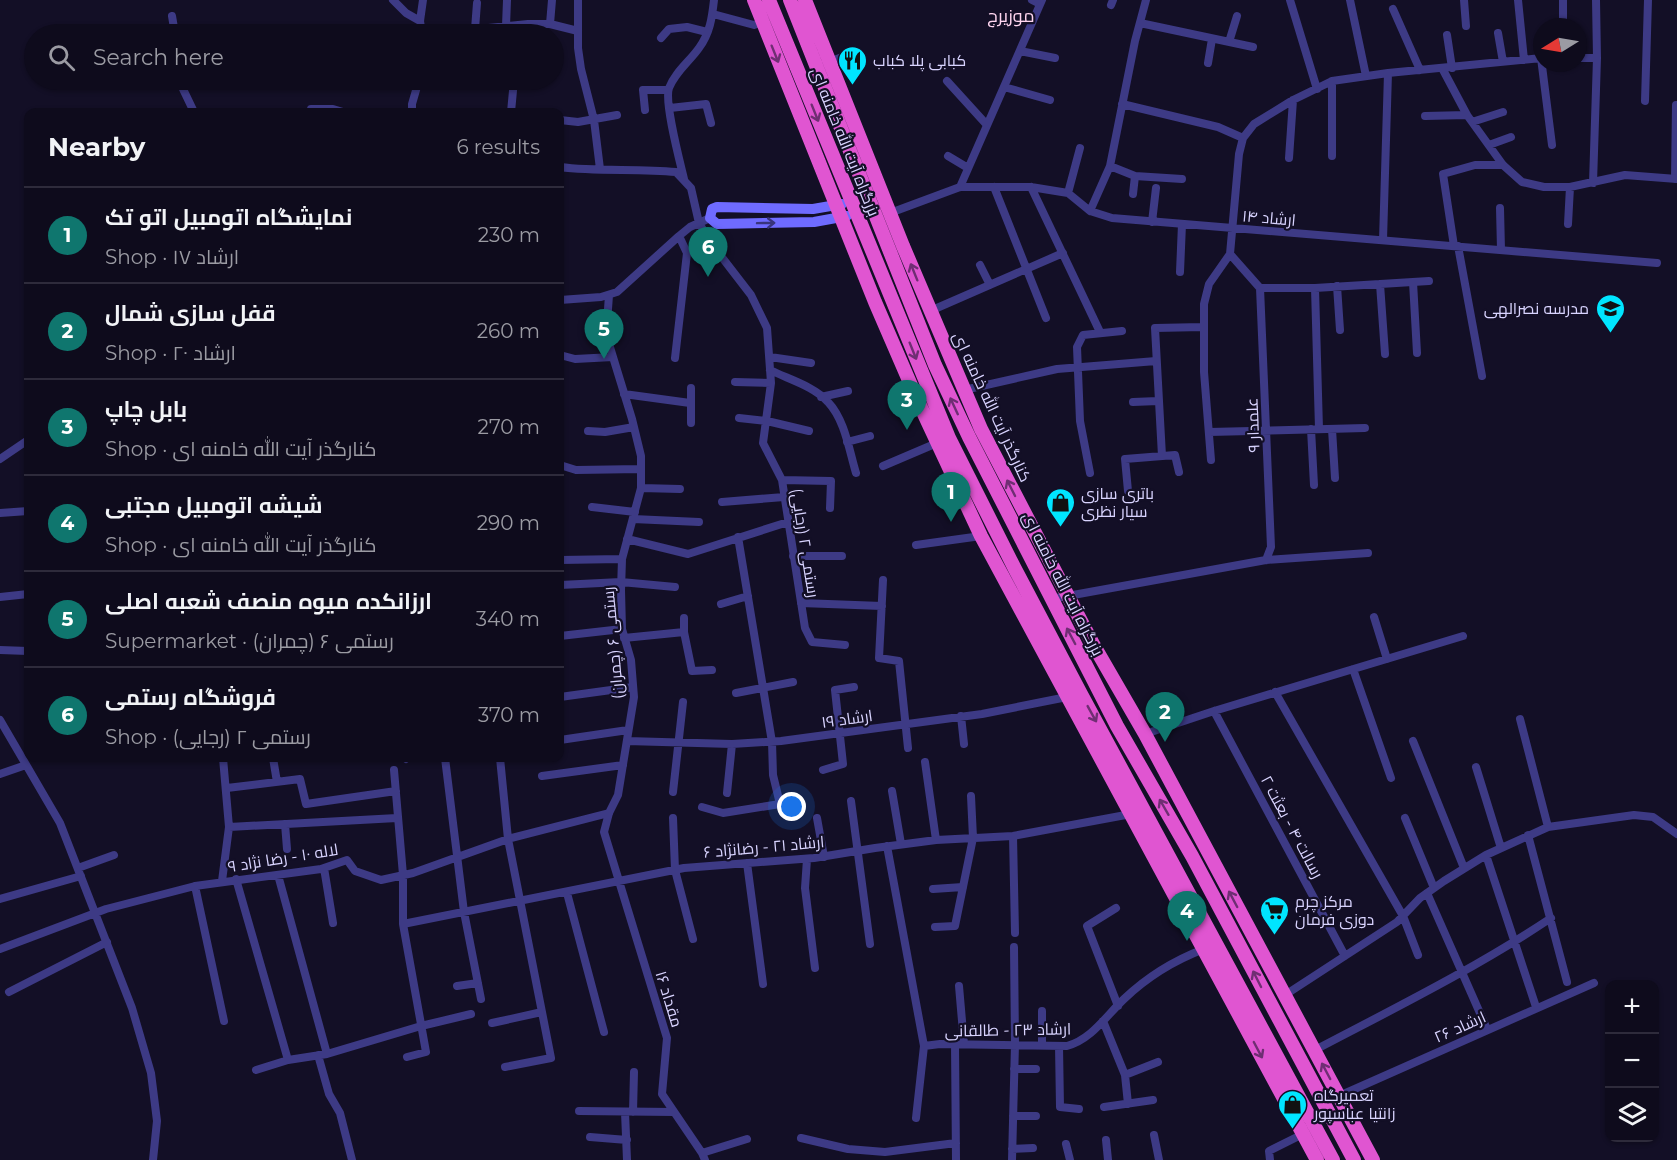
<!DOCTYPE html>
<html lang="en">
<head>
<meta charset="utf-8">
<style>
	:root { --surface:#0e0b1c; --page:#1c1929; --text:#f1f3f6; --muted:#9b9ba3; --line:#2e2b3b; --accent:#0f766e }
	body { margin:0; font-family:Montserrat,Cairo,sans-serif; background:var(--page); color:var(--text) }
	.controls { position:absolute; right:18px; bottom:18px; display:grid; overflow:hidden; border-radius:12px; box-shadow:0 2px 4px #0004 }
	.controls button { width:54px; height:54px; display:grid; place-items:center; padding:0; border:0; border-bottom:2px solid var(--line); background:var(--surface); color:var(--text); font:30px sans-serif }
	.compass { position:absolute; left:1533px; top:18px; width:54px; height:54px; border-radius:50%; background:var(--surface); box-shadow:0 2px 4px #0004; rotate:259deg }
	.you { position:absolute; left:792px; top:807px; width:21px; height:21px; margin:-15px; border:4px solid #fff; border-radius:50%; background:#1a73e8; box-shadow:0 0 0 9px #1a73e833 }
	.badge { display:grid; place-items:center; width:39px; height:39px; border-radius:50%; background:var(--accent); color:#fff; font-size:20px; font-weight:700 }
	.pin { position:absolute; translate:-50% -50px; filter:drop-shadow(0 2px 3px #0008) }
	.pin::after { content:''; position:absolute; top:32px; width:21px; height:18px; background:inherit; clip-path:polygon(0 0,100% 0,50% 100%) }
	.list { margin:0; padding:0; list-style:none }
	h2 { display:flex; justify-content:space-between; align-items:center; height:78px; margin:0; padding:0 24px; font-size:26px }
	h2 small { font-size:20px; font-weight:400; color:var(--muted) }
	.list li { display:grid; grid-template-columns:39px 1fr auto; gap:18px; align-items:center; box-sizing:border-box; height:96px; padding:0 24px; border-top:2px solid var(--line) }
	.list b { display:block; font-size:22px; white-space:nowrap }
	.list p { margin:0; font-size:20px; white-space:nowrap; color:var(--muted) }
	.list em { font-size:20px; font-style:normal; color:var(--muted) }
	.icon { flex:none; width:33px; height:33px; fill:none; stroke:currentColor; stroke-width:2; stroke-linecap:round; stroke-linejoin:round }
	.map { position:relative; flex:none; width:1677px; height:1160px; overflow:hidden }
	.search { position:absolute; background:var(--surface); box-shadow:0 2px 4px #0004; left:24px; top:24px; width:540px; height:66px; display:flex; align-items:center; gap:15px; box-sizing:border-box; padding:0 21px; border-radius:33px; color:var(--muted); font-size:22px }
	.panel { position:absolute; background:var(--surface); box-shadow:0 2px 4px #0004; left:24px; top:108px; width:540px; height:654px; border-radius:12px }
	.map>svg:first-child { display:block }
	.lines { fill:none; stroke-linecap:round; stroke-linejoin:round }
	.minor { stroke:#3d3a85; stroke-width:8 }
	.secondary { stroke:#6f6bff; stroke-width:10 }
	.trunk { stroke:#e055d1; stroke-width:14 }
	.oneway { stroke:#6f2e73 }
	.oneway2 { stroke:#38347d }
	.labels { text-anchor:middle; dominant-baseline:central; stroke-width:4.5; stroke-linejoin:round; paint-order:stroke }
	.poi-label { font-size:16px; fill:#d9d4ff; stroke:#130f26; text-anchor:start }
	.street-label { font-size:16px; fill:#d9d4ff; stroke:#130f26 }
	.neighbourhood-label { font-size:18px; fill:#ffd6f0; stroke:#130f26 }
</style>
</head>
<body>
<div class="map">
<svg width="1677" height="1160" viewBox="0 0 1677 1160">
	<rect width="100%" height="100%" fill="#130f26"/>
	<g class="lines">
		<path class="minor" d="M393 0 406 13 420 21
			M578 0V48L581 69 594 120 600 169
			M1032 0 1040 4
			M1290 0 1317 89
			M1350 0 1366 76
			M1464 0 1466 26
			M1518 0 1524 60
			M1563 0V27
			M477 3 475 29 478 34
			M1111 5 1113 0
			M1393 9 1420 70
			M713 14 754 25 763 22
			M172 16 175 34
			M1140 23 1253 47
			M550 24 552 0
			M506 26 507 0
			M250 31 266 30 279 34
			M1498 33 1503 62
			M180 34 209 28
			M422 34 420 21 423 0
			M430 34 528 24H550L578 31
			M1447 35 1452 68
			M661 38 669 29 687 27 707 32
			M1229 42 1237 16
			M1020 51 1055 58
			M1541 58 1552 145
			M1578 58H1597
			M829 62 855 52
			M1208 63 1212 39
			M1442 68 1467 115 1503 165 1522 182 1544 187H1570L1625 175 1677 179
			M182 80 183 89 194 112
			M947 81 987 125
			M1004 87 1050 100
			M1645 101 1648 0
			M1122 104 1218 127 1243 138
			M670 108 706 104 711 123
			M311 109H333L343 112
			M645 110 643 90H668
			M412 112V104L419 80
			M511 112 514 80
			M1425 116 1467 115
			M560 120 578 122 617 115
			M1472 122 1503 112
			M1489 145 1511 137
			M948 156 968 168
			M1332 156V81
			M1289 158 1293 100
			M1110 166 1135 176 1182 179
			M560 167C598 172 638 168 676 172L691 188 699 223 714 247 751 295 767 328 771 383 763 443 782 480 805 628 812 642 845 645
			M684 179C680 162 664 102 669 88 675 72 690 61 699 48 710 33 712 18 714 0
			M1675 179 1676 105
			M1593 183 1597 58 1596 0
			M960 187 1042 0
			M994 187 1046 318
			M1031 187 1100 332
			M1068 193 1080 148
			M1133 194 1135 176
			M1500 208 1501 250
			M1090 211 1110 166 1135 41 1146 0
			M890 213 960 187H1031L1068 193 1090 211 1112 218 1657 263
			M1152 222 1156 188
			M1568 224 1570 187
			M1383 240 1388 73
			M1454 246 1443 174 1475 165H1503
			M1458 246 1482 376
			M980 265 990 285
			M1180 272 1182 224
			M1429 281 1315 288H1260L1230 254 1239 154 1243 138 1254 124 1293 100 1332 81 1388 73 1542 58
			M1413 282 1417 353
			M1380 284 1385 354
			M1337 286 1340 330
			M1260 288 1271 547 1266 560
			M1315 288 1319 429
			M609 295 607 323 609 344 632 419 641 456V488L622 559 621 590 622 629 631 660 634 697 618 795 609 813 604 832 667 1038 662 1094 702 1153 705 1160
			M560 300 601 297 617 292 679 236 690 227 710 218
			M930 311 1063 253
			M560 355 575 359 613 357
			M770 357 811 363
			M675 358 687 253 679 236
			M770 370C788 379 814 386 828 402 845 420 849 450 856 473
			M735 382 771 383
			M691 388V423
			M964 390 1057 369 1156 361
			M624 394 690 403
			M821 397 848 391
			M1133 402 1158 401
			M739 418 767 421 809 431
			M1311 429 1314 485
			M1332 429 1335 478
			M588 431 605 432 634 427
			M1209 432 1365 428
			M847 442 870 436
			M1162 456 1155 328 1203 327
			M0 459 28 440
			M1211 460 1204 372V304L1209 284 1230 254
			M560 465 576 470 641 469
			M883 466 937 443
			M1090 473 1080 421 1077 347 1083 335 1122 331
			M782 480 831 481 830 508
			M641 488 680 489
			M1128 491 1125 459 1175 455 1179 472
			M722 502 784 497
			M592 507 635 512
			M0 513 28 511
			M633 519 699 522
			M627 539 688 554 788 522
			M916 545 981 536
			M793 556H842
			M560 560 622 559
			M883 580 879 658 899 661 908 748
			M560 585 621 582 675 587
			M0 597 28 594
			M1051 599 1266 560 1368 553
			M801 603 882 606
			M721 604 748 596
			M1374 617 1387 659
			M684 618V632L692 671 712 670
			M560 636 622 629
			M624 638 684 632
			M0 650 28 651
			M560 655V657
			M1353 669 1391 778
			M1275 692 1403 916 1418 955
			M736 693 793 682
			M560 697 633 687
			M1214 711 1345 956
			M961 716 964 744
			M1520 719 1548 827
			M0 720 60 823 132 1008 151 1073 157 1121 153 1160
			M1145 734 1214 711 1463 636
			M560 740 628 730
			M627 741 732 744 781 741 982 714 1067 697
			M1413 741 1464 868
			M273 758 277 782
			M405 758 406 759
			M445 758 464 912 481 999
			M500 758 508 839 551 1058 505 1067
			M925 762 936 840
			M1476 767 1501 848
			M394 770 403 875V924L426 1052 407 1057
			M823 770 843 764 835 690 854 687
			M0 774 26 765
			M542 776 623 765
			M227 788 300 779 306 804 396 791
			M892 791 901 844
			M673 792 683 702
			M727 793 732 744
			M851 801 870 944
			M702 807 723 813 780 804 773 775 772 742 738 537
			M673 818 675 870 693 939
			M817 818 824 857
			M1405 818 1434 888
			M285 824 287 849
			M229 827 397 818
			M1528 835 1567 982
			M1013 836 1015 933
			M887 846 924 1046 916 1118
			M1486 855 1536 1007
			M807 859 805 888 815 968
			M747 863 763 984
			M78 868 114 855
			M324 868 333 923
			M278 875 327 1054
			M236 879 288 1060
			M222 881 229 827 223 758
			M195 886 224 1021
			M933 889 963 887
			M567 893 604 1032
			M1427 893 1487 1029
			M0 899 81 876
			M1116 908 1087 926 1118 1006
			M403 924 684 868 814 858 875 848 936 840 1013 836 1131 814
			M935 927 955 926 973 838 971 796
			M0 949 106 909 195 886 321 869 347 860 355 871 381 880 413 873 508 839 609 813
			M457 986 478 983
			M959 986 964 1044
			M9 992 107 942
			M1285 995 1397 922 1420 898 1444 881 1486 855 1548 827 1634 815 1653 817 1677 834
			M1042 1011V1045
			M1103 1021 1125 1075 1128 1104
			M492 1023 542 1012
			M955 1044 956 1160
			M924 1046 940 1044 1067 1046C1092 1039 1106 1016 1124 999 1147 977 1175 960 1204 949
			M1059 1046 1060 1107 1079 1109
			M1315 1050C1395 1008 1476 968 1551 918
			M318 1055 329 1094 340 1113 352 1160
			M1014 1069H1036
			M256 1070 288 1060 327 1054 421 1026 471 1014
			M1125 1075 1158 1062
			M1339 1096 1594 983
			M1104 1107 1153 1100
			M579 1111 674 1112
			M625 1112 627 1160
			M633 1112 634 1072
			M1013 1116H1036
			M1154 1135 1159 1160
			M590 1137 627 1140
			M801 1138 848 1149 885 1152 956 1143
			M1106 1140 1108 1160
			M1066 1144 1070 1160
			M1012 1149 1033 1148
			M702 1153 747 1139
			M1012 1160 1015 1044 1014 947
			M1270 1160 1269 1151 1303 1134"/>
		<path class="secondary" d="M842 204 813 209 717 207 712 209 710 218 717 224 814 222 847 216"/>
		<path class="trunk" d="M754 0 875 302 917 399 981 536 1317 1160
			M769 0 949 438 1015 569 1081 694 1333 1160
			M790 0 935 365 969 437 1117 726 1192 856 1354 1160
			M805 0 903 246 981 429 1093 644 1145 734 1373 1160"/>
	</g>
	<defs><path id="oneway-shaft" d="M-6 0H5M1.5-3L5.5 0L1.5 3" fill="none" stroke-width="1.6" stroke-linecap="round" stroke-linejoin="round" transform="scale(1.5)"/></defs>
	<g class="oneway">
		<use href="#oneway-shaft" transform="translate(775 54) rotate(68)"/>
		<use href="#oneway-shaft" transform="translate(815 113) rotate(68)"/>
		<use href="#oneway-shaft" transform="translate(914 272) rotate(-112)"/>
		<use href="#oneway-shaft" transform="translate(913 351) rotate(68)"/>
		<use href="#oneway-shaft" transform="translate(954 406) rotate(-115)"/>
		<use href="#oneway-shaft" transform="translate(1011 488) rotate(-117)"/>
		<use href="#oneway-shaft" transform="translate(1071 636) rotate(-118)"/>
		<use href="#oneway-shaft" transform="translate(1092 714) rotate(61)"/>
		<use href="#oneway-shaft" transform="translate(1164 807) rotate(-120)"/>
		<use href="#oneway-shaft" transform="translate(1233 899) rotate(-118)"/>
		<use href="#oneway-shaft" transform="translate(1257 979) rotate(-117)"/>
		<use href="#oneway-shaft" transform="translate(1258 1050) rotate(62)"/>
		<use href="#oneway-shaft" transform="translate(1326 1071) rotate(-118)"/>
	</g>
	<use class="oneway2" href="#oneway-shaft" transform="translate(766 223) rotate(-1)"/>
	<defs>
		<symbol id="restaurant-pin" viewBox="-11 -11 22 30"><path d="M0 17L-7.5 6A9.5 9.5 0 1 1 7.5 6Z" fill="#00e5ff" stroke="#130f26"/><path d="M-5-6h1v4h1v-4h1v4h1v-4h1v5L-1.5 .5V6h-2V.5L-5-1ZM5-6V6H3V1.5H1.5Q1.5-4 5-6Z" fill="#111"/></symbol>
		<symbol id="school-pin" viewBox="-11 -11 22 30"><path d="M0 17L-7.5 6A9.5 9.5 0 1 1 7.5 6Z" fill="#00e5ff" stroke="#130f26"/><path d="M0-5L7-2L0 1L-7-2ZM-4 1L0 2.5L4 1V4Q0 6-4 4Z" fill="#111"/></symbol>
		<symbol id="shop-pin" viewBox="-11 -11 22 30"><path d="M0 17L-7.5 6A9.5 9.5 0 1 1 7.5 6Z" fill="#00e5ff" stroke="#130f26"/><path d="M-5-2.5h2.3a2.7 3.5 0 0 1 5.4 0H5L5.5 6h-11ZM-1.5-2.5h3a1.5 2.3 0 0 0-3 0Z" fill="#111"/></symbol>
		<symbol id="supermarket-pin" viewBox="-11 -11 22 30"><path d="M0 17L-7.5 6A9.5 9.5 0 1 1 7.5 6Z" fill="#00e5ff" stroke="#130f26"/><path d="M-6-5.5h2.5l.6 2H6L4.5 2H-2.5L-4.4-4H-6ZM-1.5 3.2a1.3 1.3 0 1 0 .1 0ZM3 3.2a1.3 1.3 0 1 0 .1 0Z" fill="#111"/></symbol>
	</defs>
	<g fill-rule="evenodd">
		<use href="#restaurant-pin" x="836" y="44" width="33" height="45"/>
		<use href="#school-pin" x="1594" y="292" width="33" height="45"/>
		<use href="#shop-pin" x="1044" y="486" width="33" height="45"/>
		<use href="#supermarket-pin" x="1258" y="894" width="33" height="45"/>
		<use href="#shop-pin" x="1276" y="1088" width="33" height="45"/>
	</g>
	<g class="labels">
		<g class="poi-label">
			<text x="873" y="60">کبابی پلا کباب</text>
			<text x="1589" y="308" text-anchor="end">مدرسه نصرالهی</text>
			<text x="1081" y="493">باتری سازی<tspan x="1081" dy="18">سیار نظری</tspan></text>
			<text x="1295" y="901">مرکز چرم<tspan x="1295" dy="18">دوزی فرمان</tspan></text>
			<text x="1314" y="1095">تعمیرگاه<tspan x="1314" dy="18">زانتیا عباسپور</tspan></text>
		</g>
		<g class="street-label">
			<text transform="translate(845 142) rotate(68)">بزرگراه آیت الله خامنه ای</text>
			<text transform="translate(1269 218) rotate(5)">ارشاد ۱۴</text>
			<text transform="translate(992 407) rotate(65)">کنارگذر آیت الله خامنه ای</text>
			<text transform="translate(1253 425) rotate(-92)">علمدار ۹</text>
			<text transform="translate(805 543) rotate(81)">رستمی ۲ (رجایی)</text>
			<text transform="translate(1063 584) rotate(63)">بزرگراه آیت الله خامنه ای</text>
			<text transform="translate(613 643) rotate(-95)">رستمی ۶ (چمران)</text>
			<text transform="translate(847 719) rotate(-8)">ارشاد ۱۹</text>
			<text transform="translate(1292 827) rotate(62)">رسالت ۴ - بعثت ۲</text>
			<text transform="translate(764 847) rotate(-5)">ارشاد ۲۱ - رضانژاد ۶</text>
			<text transform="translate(283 858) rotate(-9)">لاله ۱۰ - رضا نژاد ۹</text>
			<text transform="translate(669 999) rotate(73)">مقداد ۱۶</text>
			<text transform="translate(1460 1027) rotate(-24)">ارشاد ۲۶</text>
			<text transform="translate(1008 1030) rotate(-1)">ارشاد ۲۳ - طالقانی</text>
		</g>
		<g class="neighbourhood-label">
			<text x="1011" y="16">موزیرج</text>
		</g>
	</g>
</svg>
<div class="controls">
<button>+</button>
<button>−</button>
<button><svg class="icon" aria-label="layers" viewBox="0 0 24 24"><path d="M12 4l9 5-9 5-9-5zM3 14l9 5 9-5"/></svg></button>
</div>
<svg class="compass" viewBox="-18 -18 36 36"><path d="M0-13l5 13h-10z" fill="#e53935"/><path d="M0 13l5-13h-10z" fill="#9b9ba3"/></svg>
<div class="you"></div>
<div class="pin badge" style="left:951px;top:522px">1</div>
<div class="pin badge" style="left:1165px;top:742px">2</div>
<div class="pin badge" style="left:907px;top:430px">3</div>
<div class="pin badge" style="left:1187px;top:941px">4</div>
<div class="pin badge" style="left:604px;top:359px">5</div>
<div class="pin badge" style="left:708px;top:277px">6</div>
<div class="search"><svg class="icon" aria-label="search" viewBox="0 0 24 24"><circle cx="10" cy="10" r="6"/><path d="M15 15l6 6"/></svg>Search here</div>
<section class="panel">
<h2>Nearby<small>6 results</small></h2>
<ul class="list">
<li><span class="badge">1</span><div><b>نمایشگاه اتومبیل اتو تک</b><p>Shop · ارشاد ۱۷</p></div><em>230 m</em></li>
<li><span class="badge">2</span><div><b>قفل سازی شمال</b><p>Shop · ارشاد ۲۰</p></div><em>260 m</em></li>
<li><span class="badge">3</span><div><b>بابل چاپ</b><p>Shop · کنارگذر آیت الله خامنه ای</p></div><em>270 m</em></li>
<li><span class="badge">4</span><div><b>شیشه اتومبیل مجتبی</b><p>Shop · کنارگذر آیت الله خامنه ای</p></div><em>290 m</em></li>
<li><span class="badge">5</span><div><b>ارزانکده میوه منصف شعبه اصلی</b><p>Supermarket · رستمی ۶ (چمران)</p></div><em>340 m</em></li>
<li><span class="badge">6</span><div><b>فروشگاه رستمی</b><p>Shop · رستمی ۲ (رجایی)</p></div><em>370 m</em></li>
</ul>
</section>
</div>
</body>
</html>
